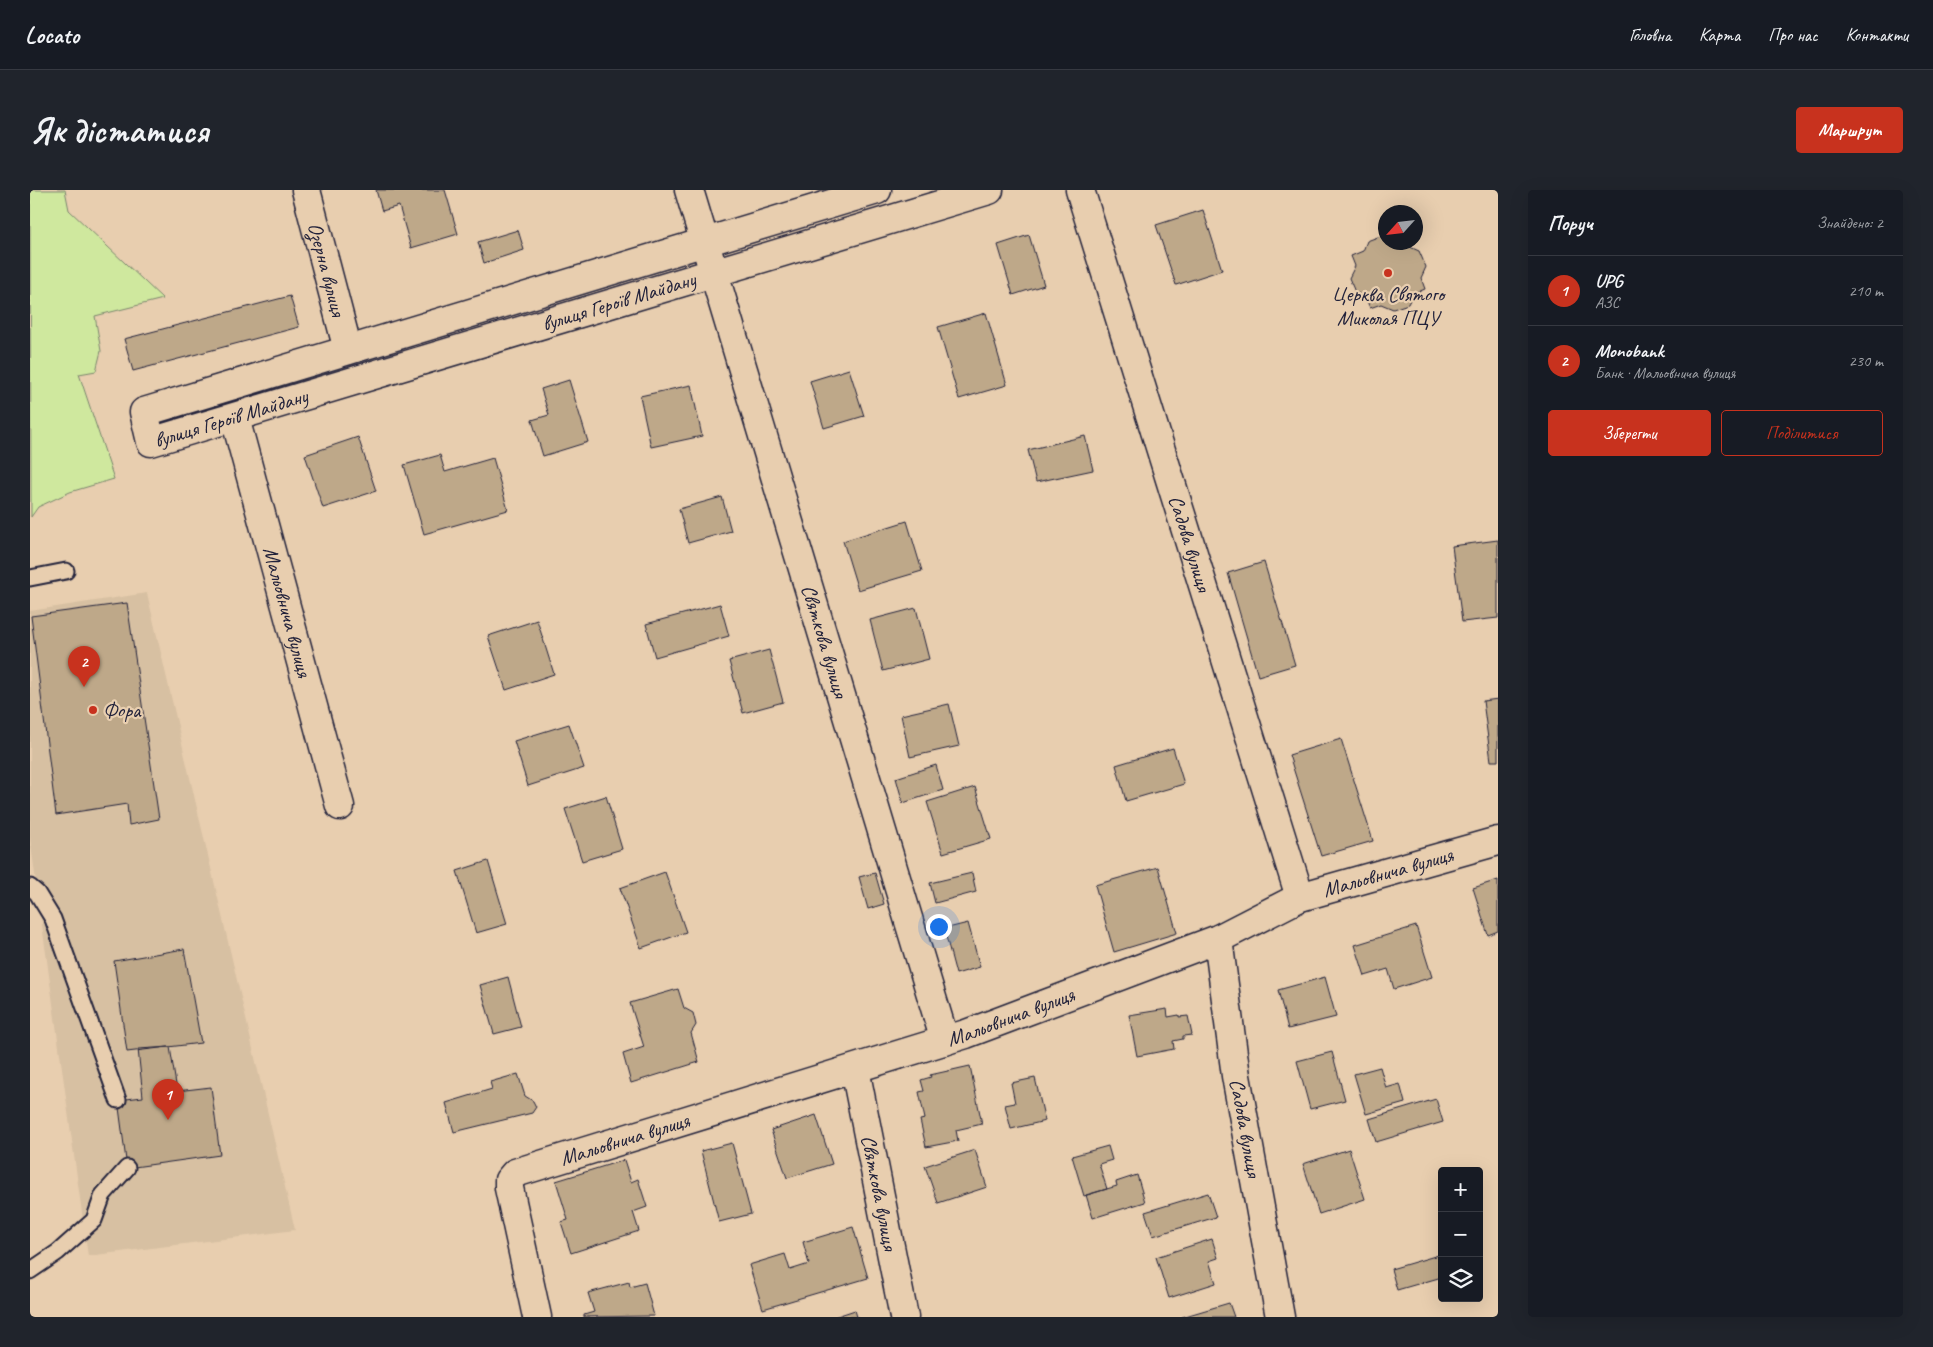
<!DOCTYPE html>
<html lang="uk">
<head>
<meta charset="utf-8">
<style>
	:root { --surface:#171b24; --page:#20242c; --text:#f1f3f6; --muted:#9ea1a6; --line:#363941; --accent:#c8321e }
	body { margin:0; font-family:Caveat,sans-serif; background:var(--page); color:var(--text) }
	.controls { position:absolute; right:15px; bottom:15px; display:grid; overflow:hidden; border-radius:5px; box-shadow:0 5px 20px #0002 }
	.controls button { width:45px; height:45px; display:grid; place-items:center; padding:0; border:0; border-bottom:1px solid var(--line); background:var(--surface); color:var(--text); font:25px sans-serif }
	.compass { position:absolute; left:1348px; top:15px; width:45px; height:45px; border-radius:50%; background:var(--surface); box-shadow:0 5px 20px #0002; rotate:243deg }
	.you { position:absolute; left:908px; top:736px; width:18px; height:18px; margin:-12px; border:4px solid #fff; border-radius:50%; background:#1a73e8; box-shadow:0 0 0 8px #1a73e833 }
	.badge { display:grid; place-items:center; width:32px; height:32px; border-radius:50%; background:var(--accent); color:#fff; font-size:16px; font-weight:700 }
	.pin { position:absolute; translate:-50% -41px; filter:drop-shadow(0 1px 2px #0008) }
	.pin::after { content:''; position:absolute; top:26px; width:18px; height:15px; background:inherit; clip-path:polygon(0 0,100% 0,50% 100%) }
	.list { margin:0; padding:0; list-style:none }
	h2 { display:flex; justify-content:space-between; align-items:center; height:65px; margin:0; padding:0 20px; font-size:21px }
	h2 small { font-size:16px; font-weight:400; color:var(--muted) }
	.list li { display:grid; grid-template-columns:32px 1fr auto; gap:15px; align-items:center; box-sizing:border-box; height:70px; padding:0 20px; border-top:1px solid var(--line) }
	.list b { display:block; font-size:19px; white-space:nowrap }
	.list p { margin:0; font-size:16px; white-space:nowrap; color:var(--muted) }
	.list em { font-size:16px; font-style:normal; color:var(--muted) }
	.actions { display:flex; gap:10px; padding:15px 20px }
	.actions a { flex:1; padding:11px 0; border:1px solid var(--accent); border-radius:5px; text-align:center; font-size:18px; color:var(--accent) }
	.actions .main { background:var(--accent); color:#fff }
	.icon { flex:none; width:28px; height:28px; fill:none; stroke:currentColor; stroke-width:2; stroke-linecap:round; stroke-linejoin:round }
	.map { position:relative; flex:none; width:1468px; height:1127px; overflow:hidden; border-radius:5px }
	header { display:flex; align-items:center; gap:30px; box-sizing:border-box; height:70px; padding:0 25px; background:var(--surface); border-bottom:1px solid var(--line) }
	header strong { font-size:24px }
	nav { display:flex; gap:28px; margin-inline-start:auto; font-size:18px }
	.intro { display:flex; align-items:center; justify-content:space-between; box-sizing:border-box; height:120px; padding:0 30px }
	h1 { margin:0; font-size:35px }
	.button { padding:12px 22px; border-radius:5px; background:var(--accent); color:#fff; font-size:18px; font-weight:700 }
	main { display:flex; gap:30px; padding:0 30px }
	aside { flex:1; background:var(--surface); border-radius:5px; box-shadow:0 5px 20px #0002 }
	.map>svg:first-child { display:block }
	.built { fill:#d7c0a2 }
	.green { fill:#cfe89e; stroke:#78856c }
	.building { fill:#bea889; stroke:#22223b }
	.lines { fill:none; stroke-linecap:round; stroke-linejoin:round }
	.lane-casing { stroke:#22223b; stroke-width:19 }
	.street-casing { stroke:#22223b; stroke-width:31 }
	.lane { stroke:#e8ceaf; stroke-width:15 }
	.street { stroke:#e8ceaf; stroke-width:28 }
	.poi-dot { fill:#c8321e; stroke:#e8ceaf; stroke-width:2 }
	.labels { text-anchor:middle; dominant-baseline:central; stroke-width:4.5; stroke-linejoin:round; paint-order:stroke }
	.street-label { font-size:21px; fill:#22223b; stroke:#e8ceaf }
	.poi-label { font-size:21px; fill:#22223b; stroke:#e8ceaf }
</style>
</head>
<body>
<header>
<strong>Locato</strong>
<nav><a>Головна</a><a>Карта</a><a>Про нас</a><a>Контакти</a></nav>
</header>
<div class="intro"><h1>Як дістатися</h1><a class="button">Маршрут</a></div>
<main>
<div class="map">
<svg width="1468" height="1127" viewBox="0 0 1468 1127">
	<rect width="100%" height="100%" fill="#e8ceaf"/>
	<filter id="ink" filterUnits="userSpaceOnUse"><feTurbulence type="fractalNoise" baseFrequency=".02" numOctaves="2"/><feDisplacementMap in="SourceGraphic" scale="10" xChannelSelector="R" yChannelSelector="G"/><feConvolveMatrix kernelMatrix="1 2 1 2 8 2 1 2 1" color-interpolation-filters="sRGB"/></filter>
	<g filter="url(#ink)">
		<path class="built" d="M117 403 265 1040 58 1066 0 648V421Z"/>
		<path class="green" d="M0 0H35L39 20 133 109 65 126 71 161 66 181 49 184 84 289 40 302 8 317 1 327Z"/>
		<path class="building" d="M346 0H415L428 44 381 58 369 16 352 21Z
			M1173 20 1192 80 1146 95 1126 35Z
			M488 40 494 60 454 73 448 52Z
			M999 45 1014 95 983 105 968 55Z
			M1353 45 1356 46V52H1378L1380 57 1389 61 1396 77 1391 88 1395 99 1383 104 1378 114 1363 119 1351 114 1340 118 1335 107 1325 102 1319 88 1325 76 1321 66 1333 61 1337 51Z
			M260 106 269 137 103 181 94 149Z
			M956 123 977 195 929 209 908 137Z
			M819 179 834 226 794 238 780 191Z
			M539 190 558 252 513 266 502 230 519 225 511 199Z
			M661 195 672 246 621 257 610 206Z
			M1055 246 1063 280 1006 292 998 260Z
			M328 247 346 301 293 318 275 265Z
			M410 265 415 282 463 268 478 320 394 344 374 275Z
			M692 307 701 341 658 353 649 319Z
			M877 331 892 381 828 400 813 351Z
			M1468 350V428L1432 432 1422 356Z
			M1234 372 1265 475 1228 486 1198 383Z
			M97 413 129 629 99 635 97 614 26 625 1 426Z
			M690 414 699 446 625 467 616 434Z
			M886 418 899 469 853 481 840 430Z
			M507 430 524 484 476 500 458 446Z
			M739 460 753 512 713 523 699 471Z
			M1468 509V571H1461L1453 511Z
			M919 514 929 556 880 567 871 525Z
			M539 534 554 578 498 596 484 551Z
			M1311 549 1343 651 1291 666 1259 565Z
			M1143 558 1154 594 1096 611 1086 575Z
			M906 575 913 600 873 613 866 588Z
			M945 597 961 649 913 663 897 612Z
			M576 606 592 659 552 671 535 619Z
			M458 671 477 734 446 743 427 681Z
			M1128 677 1147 743 1084 762 1065 695Z
			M635 682 656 742 611 758 590 698Z
			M845 683 854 714 838 719 829 687Z
			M942 683 946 702 905 713 900 693Z
			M1468 690V741L1458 745 1443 698Z
			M938 733 950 777 926 784 914 739Z
			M1386 736 1402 787 1364 799 1358 779 1335 786 1325 755Z
			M154 759 171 853 97 862 84 771Z
			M478 787 491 837 464 844 450 795Z
			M1295 787 1306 827 1258 839 1248 800Z
			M648 799 654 818 663 823 666 835 661 843 669 872 601 893 593 864 614 857 600 813Z
			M1137 819 1138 827 1149 825V827L1158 826 1162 845 1153 846V849L1143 851 1144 859 1107 866 1099 825Z
			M140 857 147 901 181 897 190 965 97 978 88 910 113 907 108 859Z
			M1302 862 1315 910 1280 919 1267 871Z
			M940 876 952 934 926 940 928 951 896 957 890 930 895 929 889 902 894 901 891 890 901 887 900 885Z
			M1350 877 1356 898 1370 894 1375 913 1336 924 1324 884Z
			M488 884 495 906 503 911 506 917 502 923 424 942 416 913 462 899 460 892Z
			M1005 888 1015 931 981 939 975 915 985 913 981 893Z
			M1406 909 1413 932 1346 952 1339 929Z
			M786 925 802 974 757 988 741 940Z
			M702 953 721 1024 689 1032 671 961Z
			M1078 956 1082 970 1069 974 1077 999 1054 1006 1042 966Z
			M1319 959 1335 1009 1289 1024 1273 974Z
			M945 960 957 997 908 1013 895 976Z
			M594 970 601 992 608 989 617 1017 603 1022 609 1041 541 1063 531 1032 538 1030 526 991Z
			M1107 985 1115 1012 1063 1028 1056 1005 1087 996 1086 992Z
			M1178 1003 1186 1027 1123 1046 1115 1022Z
			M823 1037 838 1088 733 1119 719 1075 755 1064 760 1080 779 1074 773 1052Z
			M1182 1049 1188 1068 1179 1071 1186 1093 1139 1108 1126 1067Z
			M1412 1064V1087L1367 1100 1361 1079Z
			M599 1092 600 1097 615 1093 624 1126 554 1127V1125L564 1122 558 1103Z
			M1199 1113 1204 1127H1152Z
			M825 1120 827 1127H804Z"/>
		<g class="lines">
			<defs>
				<path id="lane" d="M0 388 36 381
					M0 697 7 703 23 729 88 910
					M0 1081 28 1062 64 1030 73 1005 97 978"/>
				<g id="street">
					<path id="s1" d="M276 0 318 160"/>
					<path id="s2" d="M659 0 915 851"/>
					<path id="s3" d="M847 0 114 222 121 252 959 0"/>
					<path id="s4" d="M1050 0 1270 707"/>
					<path id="s5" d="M205 228 310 616"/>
					<path id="s6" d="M1188 749 1206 886 1250 1127"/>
					<path id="s7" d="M825 879 874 1127"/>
					<path id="s8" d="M507 1127 479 998V990L485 983 936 844 1188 749 1270 707 1468 651"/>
				</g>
			</defs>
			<use href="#lane" class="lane-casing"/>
			<use href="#street" class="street-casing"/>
			<use href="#lane" class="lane"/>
			<use href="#street" class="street"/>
		</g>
	</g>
	<g class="poi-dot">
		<circle cx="1358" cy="83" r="5"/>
		<circle cx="63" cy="520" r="5"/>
	</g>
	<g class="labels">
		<g class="street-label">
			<text stroke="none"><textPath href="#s1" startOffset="82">Озерна вулиця</textPath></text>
			<text stroke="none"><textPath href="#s3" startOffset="1285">вулиця Героїв Майдану</textPath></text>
			<text stroke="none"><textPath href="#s3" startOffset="880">вулиця Героїв Майдану</textPath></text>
			<text stroke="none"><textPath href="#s4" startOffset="370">Садова вулиця</textPath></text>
			<text stroke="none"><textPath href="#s5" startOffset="201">Мальовнича вулиця</textPath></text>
			<text stroke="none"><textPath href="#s2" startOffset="471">Святкова вулиця</textPath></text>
			<text stroke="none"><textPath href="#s8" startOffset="1074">Мальовнича вулиця</textPath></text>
			<text stroke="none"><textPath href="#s8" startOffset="669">Мальовнича вулиця</textPath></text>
			<text stroke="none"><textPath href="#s6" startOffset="191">Садова вулиця</textPath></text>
			<text stroke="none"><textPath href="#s8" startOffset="264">Мальовнича вулиця</textPath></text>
			<text stroke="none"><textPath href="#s7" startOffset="126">Святкова вулиця</textPath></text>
		</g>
		<g class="poi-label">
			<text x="1358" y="104">Церква Святого<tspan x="1358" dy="24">Миколая ПЦУ</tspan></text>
			<text x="73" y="520" text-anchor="start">Фора</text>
		</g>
	</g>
</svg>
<div class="controls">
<button>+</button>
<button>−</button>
<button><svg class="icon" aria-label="layers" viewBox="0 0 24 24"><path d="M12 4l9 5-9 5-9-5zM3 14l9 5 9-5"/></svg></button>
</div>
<svg class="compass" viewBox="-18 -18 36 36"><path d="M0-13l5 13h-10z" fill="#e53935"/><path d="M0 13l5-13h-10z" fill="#9ea1a6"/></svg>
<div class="you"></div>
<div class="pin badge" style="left:138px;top:930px">1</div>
<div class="pin badge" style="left:54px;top:497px">2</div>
</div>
<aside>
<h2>Поруч<small>Знайдено: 2</small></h2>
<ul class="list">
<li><span class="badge">1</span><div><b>UPG</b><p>АЗС</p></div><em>210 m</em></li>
<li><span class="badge">2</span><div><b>Monobank</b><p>Банк · Мальовнича вулиця</p></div><em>230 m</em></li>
</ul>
<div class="actions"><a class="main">Зберегти</a><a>Поділитися</a></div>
</aside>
</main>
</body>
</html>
